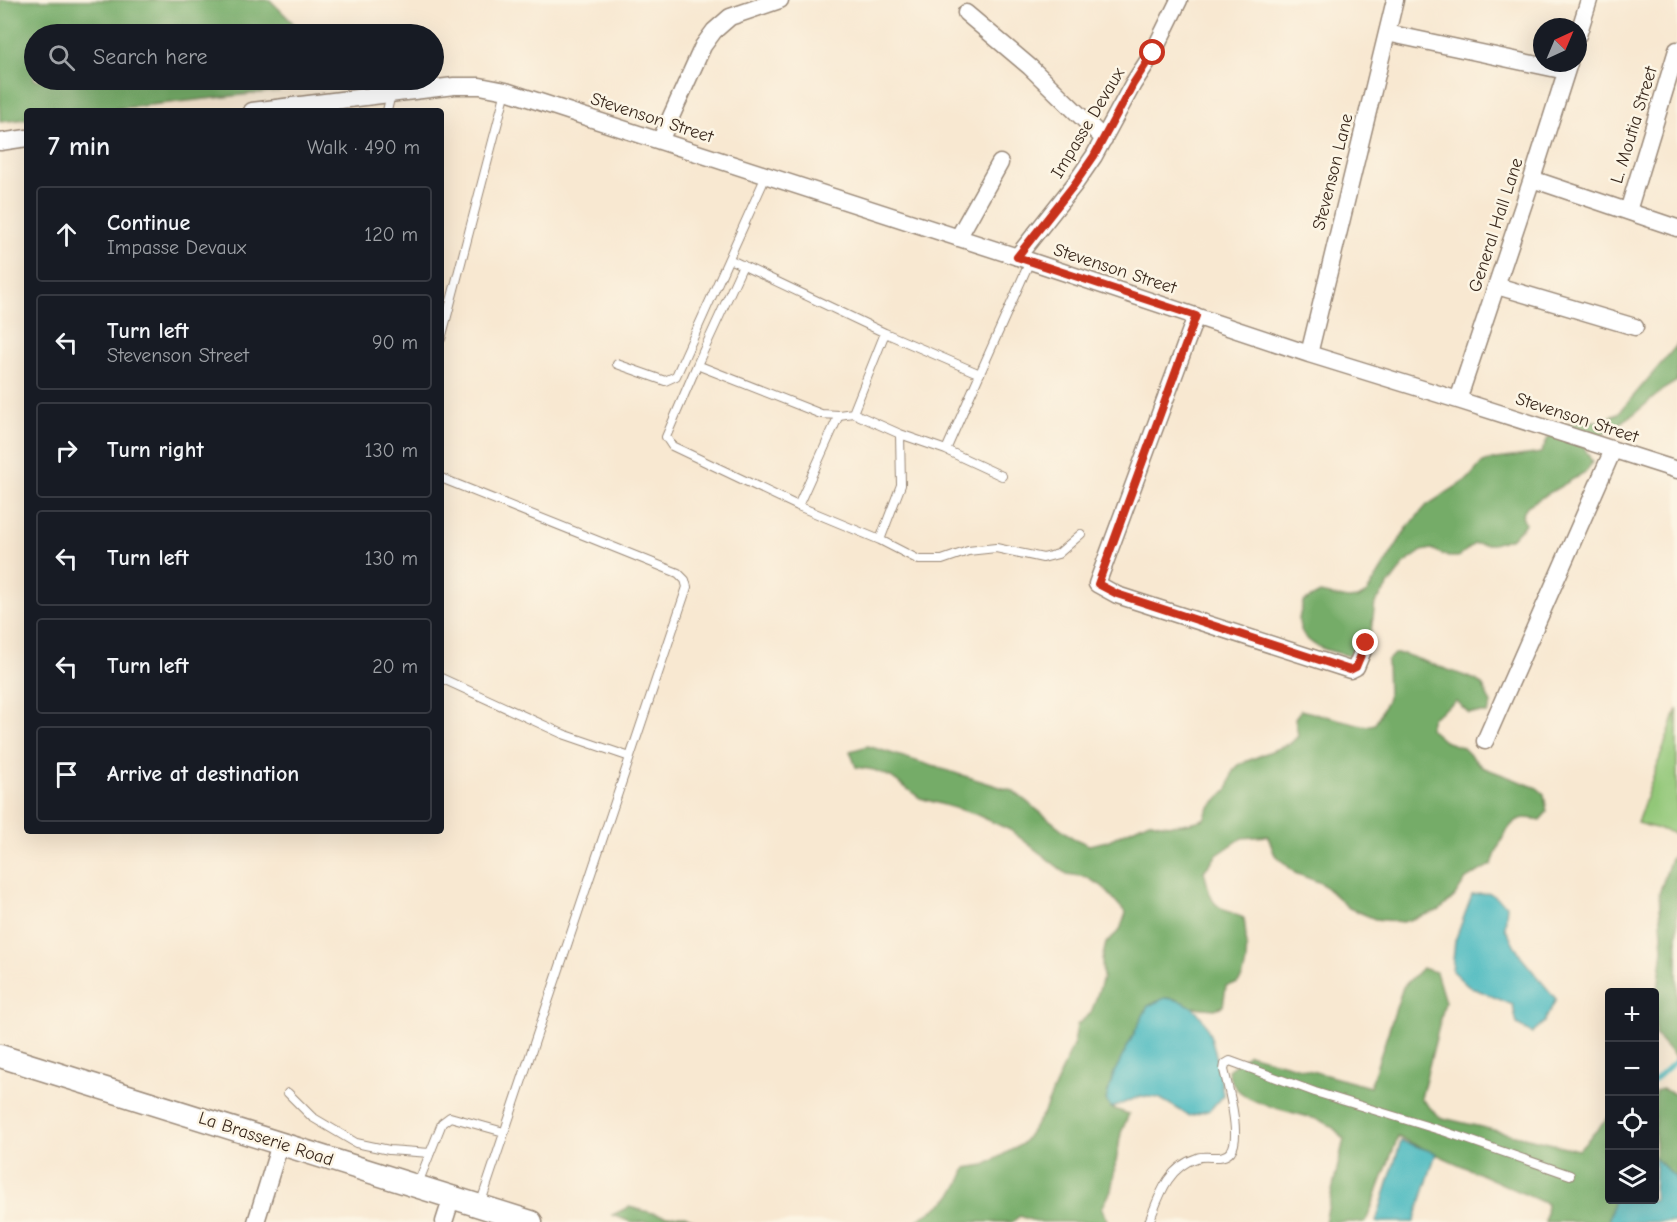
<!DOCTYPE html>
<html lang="en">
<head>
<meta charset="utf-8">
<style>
	:root { --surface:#171b24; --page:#20242c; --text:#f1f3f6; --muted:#9ea1a6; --line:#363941 }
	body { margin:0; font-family:"Comic Neue",sans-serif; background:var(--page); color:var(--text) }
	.controls { position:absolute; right:18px; bottom:18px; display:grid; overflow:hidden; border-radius:6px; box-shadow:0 6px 24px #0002 }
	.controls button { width:54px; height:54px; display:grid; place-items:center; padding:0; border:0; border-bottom:2px solid var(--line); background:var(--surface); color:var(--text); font:30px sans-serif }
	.compass { position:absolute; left:1533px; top:18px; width:54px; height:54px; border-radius:50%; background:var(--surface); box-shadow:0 6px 24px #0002; rotate:44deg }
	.stop { position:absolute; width:18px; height:18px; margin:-14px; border:4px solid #c8321e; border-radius:50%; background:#fff }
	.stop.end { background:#c8321e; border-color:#fff; box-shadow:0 2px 6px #0008 }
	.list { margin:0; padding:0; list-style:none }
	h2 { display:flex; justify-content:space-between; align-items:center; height:78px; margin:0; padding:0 24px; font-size:26px }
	h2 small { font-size:20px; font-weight:400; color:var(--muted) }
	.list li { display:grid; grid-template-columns:39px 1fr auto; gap:18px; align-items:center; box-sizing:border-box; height:96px; margin:0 12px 12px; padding:0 12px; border:2px solid var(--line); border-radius:6px }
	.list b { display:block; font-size:22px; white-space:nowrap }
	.list p { margin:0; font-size:20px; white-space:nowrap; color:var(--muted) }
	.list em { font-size:20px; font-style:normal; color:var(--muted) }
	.icon { flex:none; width:33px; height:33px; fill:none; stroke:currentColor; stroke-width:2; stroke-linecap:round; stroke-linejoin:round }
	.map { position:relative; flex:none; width:1677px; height:1222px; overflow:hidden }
	.search { position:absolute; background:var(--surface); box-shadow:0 6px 24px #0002; left:24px; top:24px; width:420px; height:66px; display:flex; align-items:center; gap:15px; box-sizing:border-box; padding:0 21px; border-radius:33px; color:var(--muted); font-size:22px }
	.panel { position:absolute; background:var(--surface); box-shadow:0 6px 24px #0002; left:24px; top:108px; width:420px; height:726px; border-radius:6px }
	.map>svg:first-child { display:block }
	.green { fill:#92c778; stroke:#66784b; stroke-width:1.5 }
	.forest { fill:#75ac68; stroke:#586b43; stroke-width:1.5 }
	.water { fill:#4bbac0; stroke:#43726f; stroke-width:1.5 }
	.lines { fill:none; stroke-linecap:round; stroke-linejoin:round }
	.stream { stroke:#4bbac0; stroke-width:4.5 }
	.service-casing { stroke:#9a8978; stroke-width:10 }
	.minor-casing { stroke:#9a8978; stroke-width:19 }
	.secondary-casing { stroke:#9a8978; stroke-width:25 }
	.service { stroke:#fff; stroke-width:8 }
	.minor { stroke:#fff; stroke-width:16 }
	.secondary { stroke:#fff; stroke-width:22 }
	.route { stroke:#c8321e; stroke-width:8 }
	.labels { text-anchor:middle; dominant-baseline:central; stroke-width:5; stroke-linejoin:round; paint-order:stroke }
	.street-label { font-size:18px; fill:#3b2a1e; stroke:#fcf5e5 }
</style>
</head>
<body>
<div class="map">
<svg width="1677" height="1222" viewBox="0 0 1677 1222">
	<rect width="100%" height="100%" fill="#fcf5e5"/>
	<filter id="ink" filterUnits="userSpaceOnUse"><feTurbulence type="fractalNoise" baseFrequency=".0167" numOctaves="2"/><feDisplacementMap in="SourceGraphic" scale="12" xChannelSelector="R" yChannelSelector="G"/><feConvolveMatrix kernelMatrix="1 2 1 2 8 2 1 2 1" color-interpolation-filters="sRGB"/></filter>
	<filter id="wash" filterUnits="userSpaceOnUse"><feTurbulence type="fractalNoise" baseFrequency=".008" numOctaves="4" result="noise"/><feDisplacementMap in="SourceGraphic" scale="24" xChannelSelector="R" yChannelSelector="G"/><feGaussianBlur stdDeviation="1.35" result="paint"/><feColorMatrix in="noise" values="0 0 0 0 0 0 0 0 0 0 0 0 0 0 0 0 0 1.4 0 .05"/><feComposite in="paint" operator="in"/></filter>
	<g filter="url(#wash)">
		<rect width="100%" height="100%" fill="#f8e8d1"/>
		<path class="green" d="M1677 709V834L1637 823Z"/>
		<path class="forest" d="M0 0H270L297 27 295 34H34V80H282L279 91 95 111H27V119L0 122Z
			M1677 345V381L1664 389 1634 414 1584 447 1592 462 1587 471 1527 506 1522 516 1525 524 1512 538 1493 544H1474L1458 557H1448L1432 549 1422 551 1405 563 1375 603 1368 652 1359 658C1338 652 1301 650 1299 621 1299 615 1302 608 1303 602L1320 593 1348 599 1358 598 1367 593 1407 528 1427 505 1468 479 1481 464 1490 460 1541 453 1548 438 1563 427 1581 421H1601L1619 413Z
			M1394 654H1404L1476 680 1483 686 1491 704 1488 713H1469L1456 701 1432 718 1429 728 1444 741 1462 747 1482 767 1537 788 1544 794 1547 812 1540 820C1534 819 1525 817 1520 819 1505 825 1497 851 1492 864L1466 879 1455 896 1440 910 1403 922 1375 919 1349 908 1321 883 1295 873 1274 853 1268 836 1242 838 1217 855 1204 871C1213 907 1210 904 1244 918 1246 933 1251 975 1236 984 1235 984 1227 985 1226 986L1223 1006 1215 1009 1192 1007 1175 999 1165 998 1148 1006 1114 1073 1106 1100 1111 1108 1129 1114 1121 1133 1111 1191 1102 1208 1108 1222H1036L1020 1216 1012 1222H916V1221C944 1203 954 1200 966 1168L985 1165 1022 1144 1043 1114 1074 1043 1077 1025 1091 1013 1103 978 1102 960 1106 943 1120 930 1126 913 1102 886 1086 877 1067 874 1010 830 975 814 920 798 891 777 874 770 856 767 850 751 868 746 1013 791 1073 838 1089 845 1107 841 1149 821C1168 828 1186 825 1204 819L1208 809 1228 789 1233 771 1240 764 1291 743 1298 736 1295 718 1301 710 1366 726 1375 724 1388 698 1387 661Z
			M1677 853V1059L1655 1034V1016L1663 949 1659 894 1671 858Z
			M1422 968 1436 972 1445 1002 1421 1098 1439 1117 1578 1150 1609 1117 1610 1200H1614L1608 1222H1545L1547 1204 1398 1137 1366 1222H1325L1344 1139C1339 1134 1333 1126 1326 1123 1298 1109 1232 1109 1228 1070L1249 1054 1370 1087 1403 987Z
			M1662 1089 1677 1095V1183L1675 1177 1655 1158V1091Z
			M629 1207 665 1216H685L697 1222H631L612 1215Z"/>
		<path class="water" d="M1490 893 1507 905 1505 928 1521 957 1556 999 1544 1022 1532 1033 1517 1024 1513 1005 1468 986 1452 971 1455 941 1472 895Z
			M1165 998C1174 999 1185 1002 1192 1007 1213 1022 1220 1071 1223 1095L1210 1110 1190 1116 1159 1098 1141 1096 1111 1108 1106 1100 1114 1073 1148 1006Z
			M1401 1141 1436 1153 1414 1222H1376Z
			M1655 1158 1675 1177 1677 1183V1222H1608L1614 1200H1654Z"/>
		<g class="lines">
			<path class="stream" d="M1654 1081 1677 1060"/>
		</g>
	</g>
	<g filter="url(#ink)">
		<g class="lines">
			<defs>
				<path id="service" d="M387 111 391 94
					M729 259 885 333 980 374
					M743 265 697 365 666 437 672 446 798 506 880 540 901 485 900 434
					M441 339 506 91
					M617 364 665 381 676 376 766 176
					M697 365 821 414 839 415 853 413 900 434 946 450 1002 476
					M853 413 885 333
					M946 450 1030 261
					M441 478 678 573 685 580 687 587 480 1205
					M798 506 839 415
					M880 540 919 560H942L968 551 996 548 1043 558 1058 554 1081 534
					M441 678 563 734 630 757
					M288 1093 312 1117 356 1143 389 1150 430 1153
					M417 1186 442 1123 450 1117 504 1132
					M1149 1222C1159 1197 1167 1167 1197 1158 1207 1154 1223 1162 1231 1151 1242 1137 1228 1087 1224 1070L1225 1064 1230 1061 1315 1092 1446 1132 1570 1175"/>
				<path id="minor" d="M966 13 1030 67 1104 139
					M1387 33 1566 71
					M1578 35 1589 0
					M252 111 454 86H480L506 91 1030 261 1309 354 1458 400 1677 470
					M660 141 703 46 714 31 730 17 780 0
					M0 142 27 138
					M1532 179 1677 228
					M1628 211 1677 50
					M958 238 1000 163
					M1017 257 1074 185 1094 156 1133 84 1153 53 1179 0
					M1497 286 1635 327
					M1196 316 1097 584 1117 595 1350 670 1356 667 1366 643
					M1309 354 1395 0
					M1458 400 1532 179 1569 63
					M1485 741 1613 450
					M256 1222 280 1144
					M444 1222 452 1197"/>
				<path id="secondary" d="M0 1056 531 1222"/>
			</defs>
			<use href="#service" class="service-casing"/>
			<use href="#minor" class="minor-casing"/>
			<use href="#secondary" class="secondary-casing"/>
			<use href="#service" class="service"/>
			<use href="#minor" class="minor"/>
			<use href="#secondary" class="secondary"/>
		</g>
	</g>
	<g class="lines" filter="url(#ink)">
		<path class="route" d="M1153 53 1133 84 1094 156 1074 185 1017 257 1196 316 1098 584 1117 594 1350 670 1356 667 1366 643"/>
	</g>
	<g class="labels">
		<g class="street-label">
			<text transform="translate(652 118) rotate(18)">Stevenson Street</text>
			<text transform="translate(1088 123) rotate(-59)">Impasse Devaux</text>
			<text transform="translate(1634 125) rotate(-73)">L. Moutia Street</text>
			<text transform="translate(1333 172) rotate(-76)">Stevenson Lane</text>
			<text transform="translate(1496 225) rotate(-72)">General Hall Lane</text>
			<text transform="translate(1115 269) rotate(18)">Stevenson Street</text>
			<text transform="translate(1577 418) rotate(18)">Stevenson Street</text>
			<text transform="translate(266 1139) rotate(18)">La Brasserie Road</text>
		</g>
	</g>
</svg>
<div class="controls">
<button>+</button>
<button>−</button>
<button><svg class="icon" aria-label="locate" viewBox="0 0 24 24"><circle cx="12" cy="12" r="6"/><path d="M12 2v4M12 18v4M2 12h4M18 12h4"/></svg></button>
<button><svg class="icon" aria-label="layers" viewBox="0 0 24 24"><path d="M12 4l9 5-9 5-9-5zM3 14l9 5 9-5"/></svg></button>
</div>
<svg class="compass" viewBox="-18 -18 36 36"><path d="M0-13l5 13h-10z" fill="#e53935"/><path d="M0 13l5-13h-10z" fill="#9ea1a6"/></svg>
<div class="stop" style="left:1153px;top:53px"></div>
<div class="stop end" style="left:1366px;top:643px"></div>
<div class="search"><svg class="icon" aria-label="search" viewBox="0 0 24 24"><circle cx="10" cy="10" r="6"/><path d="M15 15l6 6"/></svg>Search here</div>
<section class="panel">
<h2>7 min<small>Walk · 490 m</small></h2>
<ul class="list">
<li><svg class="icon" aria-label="ahead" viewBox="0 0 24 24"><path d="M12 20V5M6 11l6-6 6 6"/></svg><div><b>Continue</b><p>Impasse Devaux</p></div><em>120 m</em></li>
<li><svg class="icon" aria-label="left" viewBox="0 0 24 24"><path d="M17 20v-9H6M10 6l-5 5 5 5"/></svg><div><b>Turn left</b><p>Stevenson Street</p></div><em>90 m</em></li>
<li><svg class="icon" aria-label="right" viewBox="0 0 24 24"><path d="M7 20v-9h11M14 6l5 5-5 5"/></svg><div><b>Turn right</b></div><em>130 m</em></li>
<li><svg class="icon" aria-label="left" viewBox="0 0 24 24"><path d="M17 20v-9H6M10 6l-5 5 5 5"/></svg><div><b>Turn left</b></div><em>130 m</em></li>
<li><svg class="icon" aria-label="left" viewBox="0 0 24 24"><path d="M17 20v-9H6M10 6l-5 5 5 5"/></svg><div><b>Turn left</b></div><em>20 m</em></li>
<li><svg class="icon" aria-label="arrive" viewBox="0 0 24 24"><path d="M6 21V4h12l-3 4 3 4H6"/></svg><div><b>Arrive at destination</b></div></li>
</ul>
</section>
</div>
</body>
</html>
